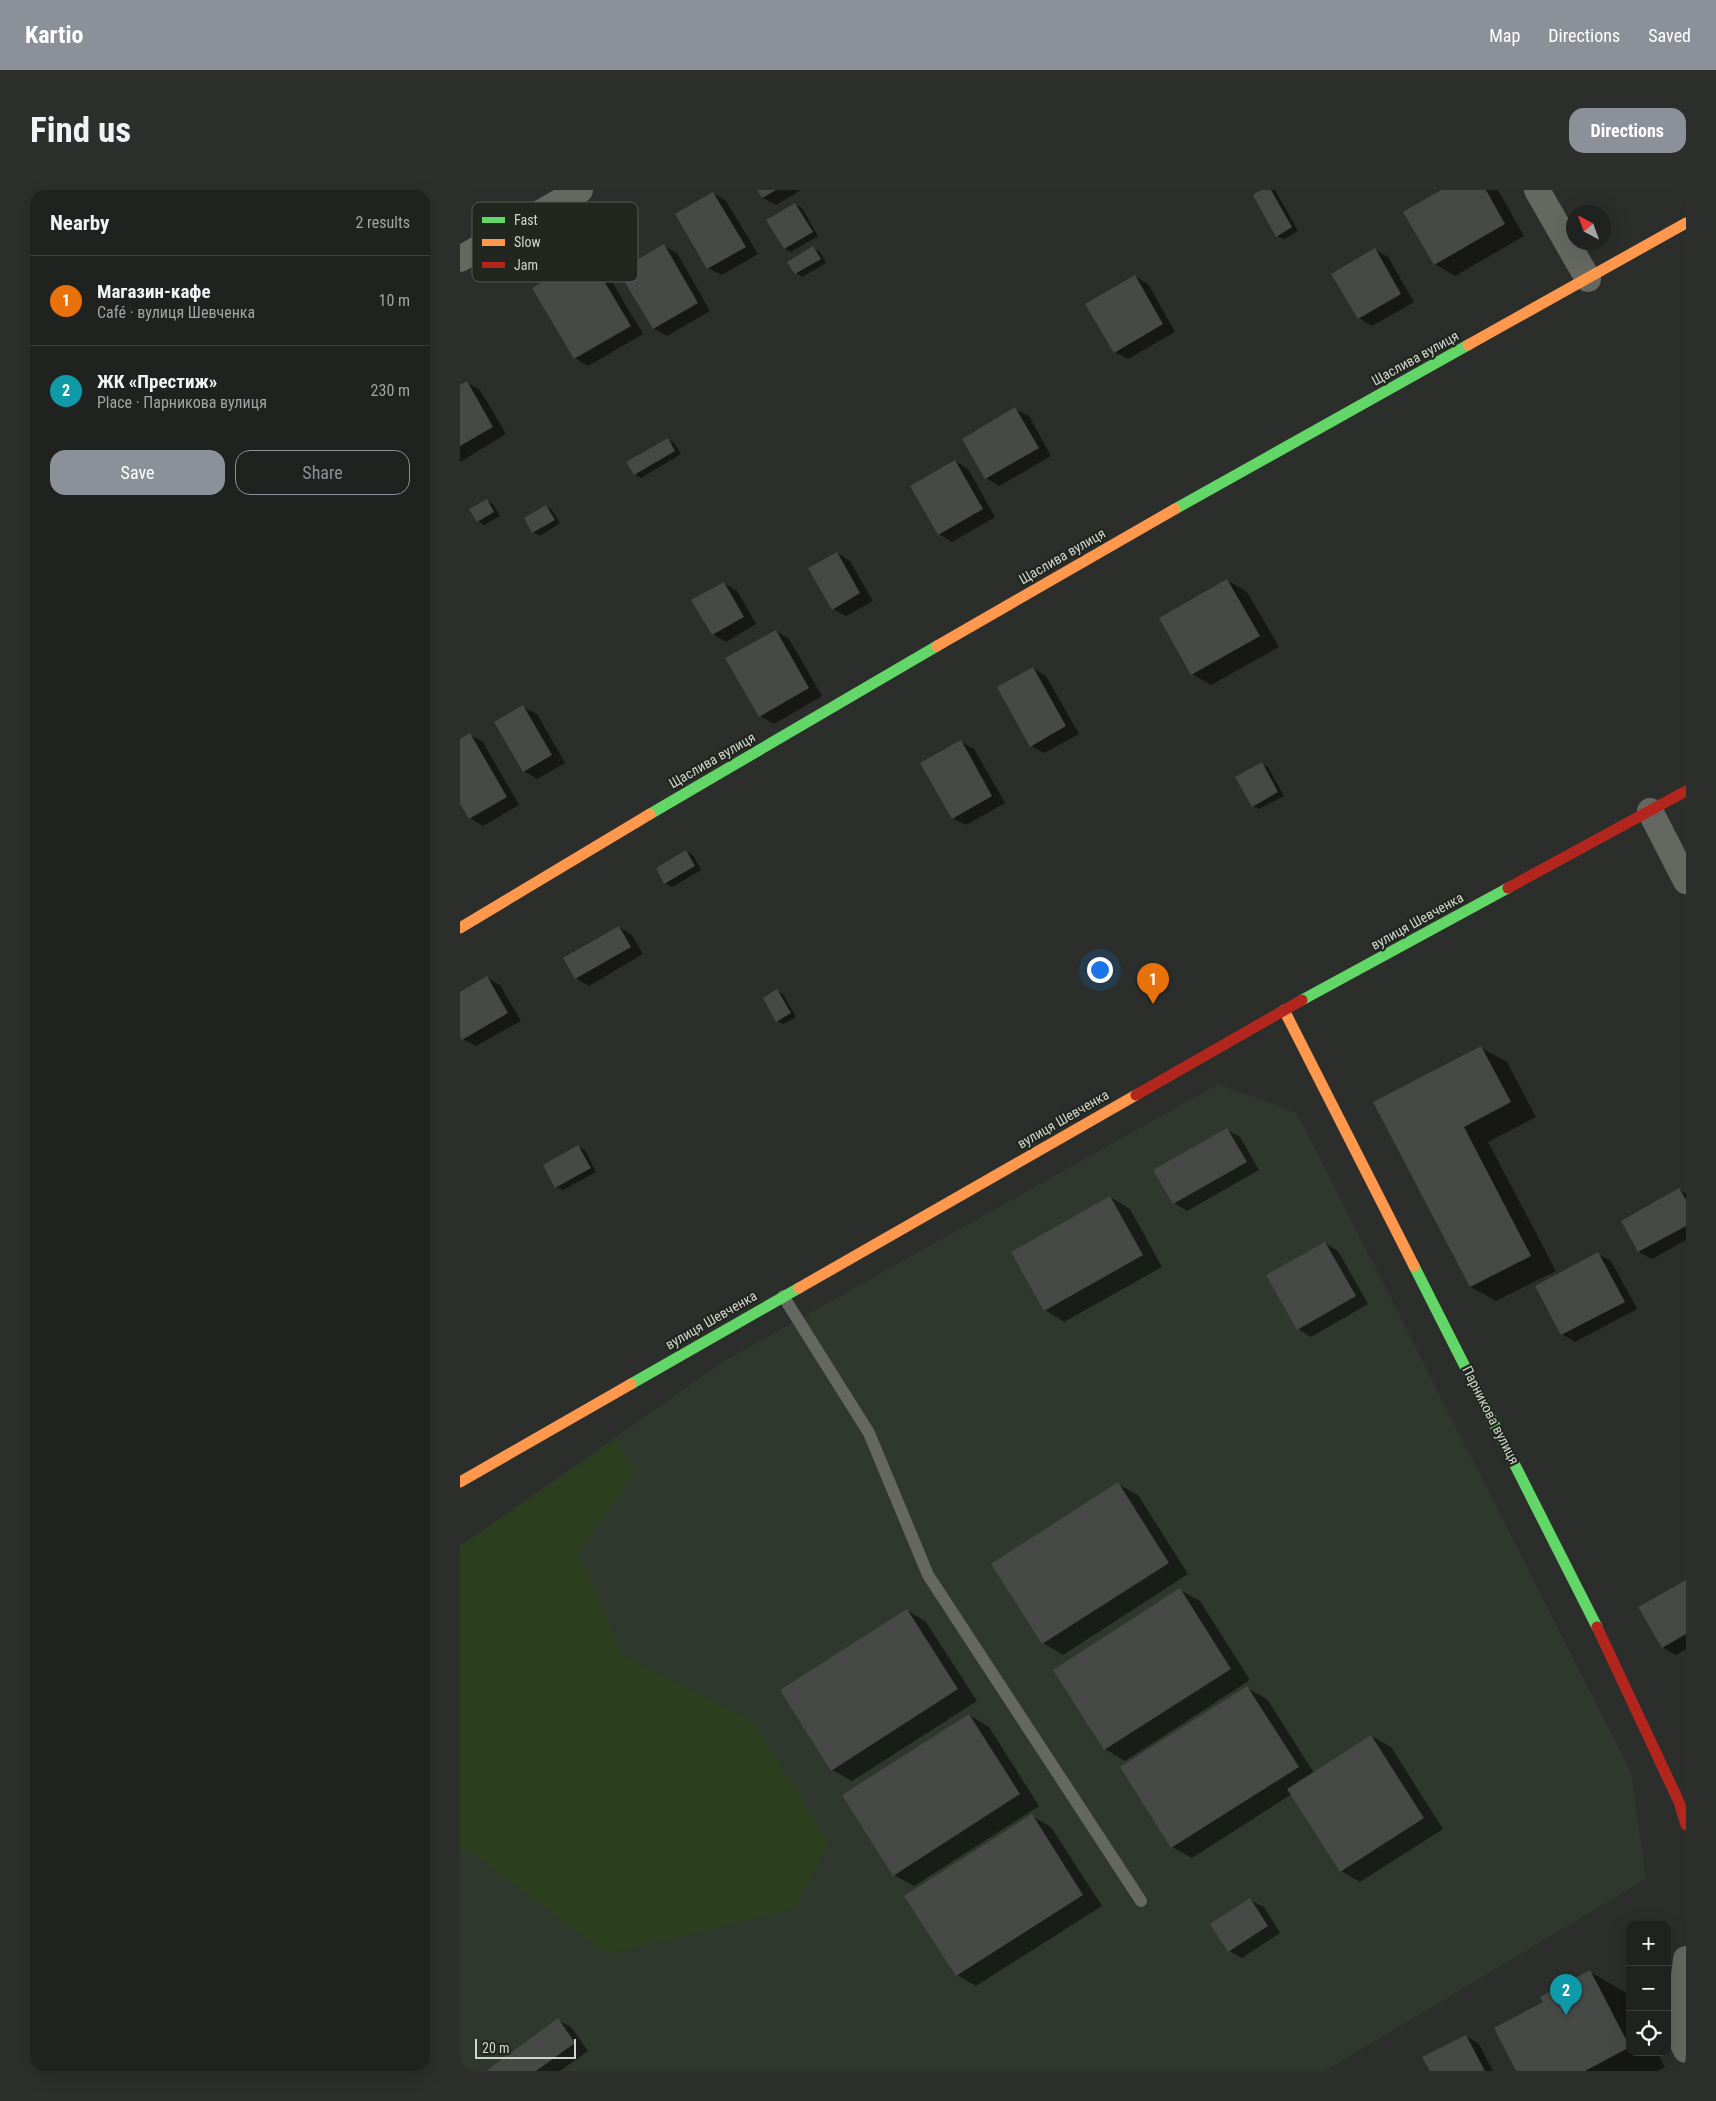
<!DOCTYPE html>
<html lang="en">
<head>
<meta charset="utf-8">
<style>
	:root { --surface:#202220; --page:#2d2f2d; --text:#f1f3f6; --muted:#a2a4a5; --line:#3d3f3e; --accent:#8c9099 }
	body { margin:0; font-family:"Roboto Condensed",sans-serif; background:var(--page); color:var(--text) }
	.controls { position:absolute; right:15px; bottom:15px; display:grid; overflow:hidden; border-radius:10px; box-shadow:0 5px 20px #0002 }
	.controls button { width:45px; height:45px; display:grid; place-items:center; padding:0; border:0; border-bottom:1px solid var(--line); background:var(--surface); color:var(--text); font:25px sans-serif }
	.compass { position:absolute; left:1106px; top:15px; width:45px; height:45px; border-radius:50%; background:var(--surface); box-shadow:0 5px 20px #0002; rotate:319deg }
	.scale { position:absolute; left:15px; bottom:12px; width:101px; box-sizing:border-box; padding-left:5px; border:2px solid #d0d4ce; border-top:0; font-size:14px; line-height:18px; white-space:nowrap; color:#d0d4ce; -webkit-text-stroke:4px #21261e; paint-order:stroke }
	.you { position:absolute; left:639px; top:779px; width:18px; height:18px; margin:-12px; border:4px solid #fff; border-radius:50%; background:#1a73e8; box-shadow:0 0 0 8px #1a73e833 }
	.badge { display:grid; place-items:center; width:32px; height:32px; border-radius:50%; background:var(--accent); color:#fff; font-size:16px; font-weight:700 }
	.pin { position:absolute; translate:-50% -41px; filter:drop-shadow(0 1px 2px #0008) }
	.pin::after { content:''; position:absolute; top:26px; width:18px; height:15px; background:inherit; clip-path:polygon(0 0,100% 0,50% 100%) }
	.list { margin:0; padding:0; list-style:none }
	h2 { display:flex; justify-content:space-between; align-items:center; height:65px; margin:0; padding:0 20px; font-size:21px }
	h2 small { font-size:16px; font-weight:400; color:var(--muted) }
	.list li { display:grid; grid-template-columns:32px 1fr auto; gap:15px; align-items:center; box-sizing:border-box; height:90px; padding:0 20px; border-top:1px solid var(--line) }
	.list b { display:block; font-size:19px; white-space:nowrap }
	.list p { margin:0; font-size:16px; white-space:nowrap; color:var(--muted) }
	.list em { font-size:16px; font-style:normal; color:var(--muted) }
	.actions { display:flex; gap:10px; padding:15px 20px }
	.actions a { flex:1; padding:11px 0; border:1px solid var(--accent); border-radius:15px; text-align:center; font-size:18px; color:var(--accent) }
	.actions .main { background:var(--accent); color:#fff }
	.icon { flex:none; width:28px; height:28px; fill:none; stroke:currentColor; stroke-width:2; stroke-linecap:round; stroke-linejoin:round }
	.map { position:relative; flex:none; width:1226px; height:1881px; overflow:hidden; border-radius:15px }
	header { display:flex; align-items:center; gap:30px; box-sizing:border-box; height:70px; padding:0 25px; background:var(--accent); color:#fff }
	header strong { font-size:24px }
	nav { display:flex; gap:28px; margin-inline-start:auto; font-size:18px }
	.intro { display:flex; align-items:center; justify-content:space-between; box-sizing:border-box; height:120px; padding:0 30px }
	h1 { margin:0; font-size:35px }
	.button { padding:12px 22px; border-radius:15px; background:var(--accent); color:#fff; font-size:18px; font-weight:700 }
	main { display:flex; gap:30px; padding:0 30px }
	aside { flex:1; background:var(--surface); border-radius:15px; box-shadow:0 5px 20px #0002 }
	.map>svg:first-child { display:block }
	.built { fill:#2f382c }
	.green { fill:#2b3f1f }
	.shadow { fill:#0007 }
	.building { fill:#464945 }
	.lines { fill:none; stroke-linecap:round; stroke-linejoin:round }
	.lane { stroke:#646861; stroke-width:12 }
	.street { stroke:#646861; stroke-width:26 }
	.fast { stroke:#63d668; stroke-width:11 }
	.slow { stroke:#ff974d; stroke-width:11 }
	.jam { stroke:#b3261e; stroke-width:11 }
	.labels { text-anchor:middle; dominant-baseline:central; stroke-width:4.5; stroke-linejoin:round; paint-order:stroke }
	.street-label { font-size:14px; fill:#d0d4ce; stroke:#21261e }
	.key { fill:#21261e; stroke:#565a53; stroke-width:1 }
	.key-label { font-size:14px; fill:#d0d4ce }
</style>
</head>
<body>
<header>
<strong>Kartio</strong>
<nav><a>Map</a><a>Directions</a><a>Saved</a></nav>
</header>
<div class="intro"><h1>Find us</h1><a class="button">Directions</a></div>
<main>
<aside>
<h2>Nearby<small>2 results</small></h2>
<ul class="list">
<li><span class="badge" style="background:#e8710a">1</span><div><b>Магазин-кафе</b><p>Café · вулиця Шевченка</p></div><em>10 m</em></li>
<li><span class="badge" style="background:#0f9aa8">2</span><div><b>ЖК «Престиж»</b><p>Place · Парникова вулиця</p></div><em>230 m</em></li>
</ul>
<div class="actions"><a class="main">Save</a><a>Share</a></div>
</aside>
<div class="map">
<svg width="1226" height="1881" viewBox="0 0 1226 1881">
	<rect width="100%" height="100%" fill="#2b2e2a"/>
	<path class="built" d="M758 894 837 923 1171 1582 1186 1689 865 1881H0V1356L264 1171Z"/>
	<path class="green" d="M156 1250 176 1281 118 1362 163 1465 295 1534 368 1653 334 1719 147 1764 7 1659 0 1662V1357Z"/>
	<path class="shadow" d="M298 0H341L316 15 303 8Z
		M803 0H815L838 41 824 49 817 46Z
		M984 0H1038L1064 46 995 86 975 74 945 22Z
		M253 3 266 11 298 64 262 85 248 78Z
		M335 14 342 18 358 46 331 62 324 58Z
		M204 56 217 63 250 121 207 146 194 139Z
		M353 58 360 62 366 73 342 87 336 83Z
		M915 60 928 67 954 112 912 136 899 128Z
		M129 67 142 75 183 144 128 176 115 168Z
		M675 86 688 94 715 142 668 169 655 162Z
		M7 193 20 200 46 244 0 272V197Z
		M555 219 569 226 591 266 539 296 526 288 504 249Z
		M208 249 214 253 221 264 181 288 175 284Z
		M495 271 508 279 535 327 492 352 479 344Z
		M27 311 33 314 40 326 24 335 18 331Z
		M86 316 92 320 100 333 80 346 73 342Z
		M377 363 390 371 413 411 386 426 373 419Z
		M767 390 787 402 819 457 751 495 732 484Z
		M264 393 277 401 296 434 266 452 253 444Z
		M316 441 329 449 362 506 314 534 300 526 267 469Z
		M573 478 586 486 619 544 584 563 571 556Z
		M63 517 77 524 105 573 77 589 64 581 36 532Z
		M10 545 23 552 59 615 23 636 10 628 0 611V550Z
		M501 552 514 559 545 613 506 635 492 628Z
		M802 574 808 577 824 606 799 619 793 616Z
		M226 661 233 665 241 680 212 697 205 693Z
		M159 737 172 745 183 764 129 796 116 788Z
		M27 788 40 795 61 831 16 856 3 849 0 844V803Z
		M317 801 323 804 336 827 323 834 317 831Z
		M1021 858 1047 872 1076 927 1028 952 1096 1081 1036 1111 1011 1097 915 913Z
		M767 940 780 947 799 980 727 1021 714 1013Z
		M118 957 125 960 136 982 103 1000 96 997Z
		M1219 1000 1226 1004V1050L1192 1069 1179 1062 1162 1032Z
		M650 1007 670 1019 702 1077 604 1132 585 1120Z
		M865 1053 878 1061 908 1114 851 1147 838 1139Z
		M1138 1064 1151 1071 1177 1119 1115 1152 1102 1144Z
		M658 1294 678 1305 728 1384 603 1465 583 1453 533 1374Z
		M1226 1391V1459L1216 1465 1202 1457Z
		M720 1400 740 1411 790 1490 665 1571 645 1559 595 1480Z
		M447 1420 466 1432 517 1511 392 1591 372 1580Z
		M787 1498 807 1509 854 1583 911 1546 931 1557 983 1639 900 1692 881 1681 832 1604 732 1668 712 1657Z
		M509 1525 529 1537 579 1616 454 1696 434 1685Z
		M572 1626 591 1637 642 1716 516 1796 497 1785Z
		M790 1710 804 1717 820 1743 782 1768 769 1761Z
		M1130 1782 1165 1802 1170 1810V1862H1197L1205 1877 1198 1881H1057L1085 1813Z
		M98 1830 111 1837 128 1861 100 1881H28Z
		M1006 1846 1019 1854 1033 1881H971Z"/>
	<path class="building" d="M297 0H316L302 8Z
		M801 0H811L832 37 816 47 793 5Z
		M981 0H1026L1045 34 974 75 943 22Z
		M253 2 286 57 247 79 215 24Z
		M335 13 353 42 324 59 306 30Z
		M204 54 238 113 193 139 158 81Z
		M353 56 361 69 335 84 327 72Z
		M915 58 941 104 898 129 871 84Z
		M129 66 171 136 114 169 72 98Z
		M675 85 703 134 654 163 625 114Z
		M7 191 33 237 0 256V195Z
		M555 217 579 258 525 289 502 249Z
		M208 248 215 261 174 285 166 272Z
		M495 270 523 319 478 345 450 296Z
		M27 309 34 322 17 332 9 319Z
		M86 315 95 330 72 343 64 328Z
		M377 362 400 403 372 420 348 378Z
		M767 389 800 446 731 485 699 428Z
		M264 392 284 427 252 445 231 410Z
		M316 440 349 498 299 527 265 468Z
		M573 477 606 536 570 557 537 497Z
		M63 515 92 565 63 582 34 532Z
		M10 543 47 607 9 629 0 614V549Z
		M501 550 532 606 492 629 460 573Z
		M802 572 818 602 792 617 775 587Z
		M226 660 235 676 204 694 196 678Z
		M159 736 171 757 115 789 103 768Z
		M27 786 48 823 2 850 0 846V802Z
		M317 799 331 823 316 832 303 808Z
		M1021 856 1051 912 1004 937 1071 1066 1010 1097 913 912Z
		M767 938 787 972 713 1014 693 980Z
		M118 955 131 978 95 998 83 975Z
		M1219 998 1226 1010V1036L1178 1062 1161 1031Z
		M650 1006 683 1065 584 1121 551 1062Z
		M865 1052 896 1106 837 1140 806 1085Z
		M1138 1062 1165 1112 1101 1145 1075 1096Z
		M658 1292 709 1373 582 1454 531 1374Z
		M1226 1390V1444L1202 1458 1178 1417Z
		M720 1398 771 1479 644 1560 593 1480Z
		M447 1419 498 1499 371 1581 320 1500Z
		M787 1496 839 1577 711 1658 660 1577Z
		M509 1524 560 1604 433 1686 382 1605Z
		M911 1545 964 1628 880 1682 827 1599Z
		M572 1624 623 1705 496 1786 444 1706Z
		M790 1708 808 1736 768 1762 750 1734Z
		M1130 1780 1170 1857 1125 1881H1056L1034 1838 1083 1812 1080 1807Z
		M98 1828 115 1853 76 1881H26Z
		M1006 1845 1025 1881H970L962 1867Z"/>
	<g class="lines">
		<path class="lane" d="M323 1106 409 1243 468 1385 681 1711"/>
		<path class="street" d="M1077 0 1128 89
			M0 69 120 0
			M1190 621 1226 691
			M1226 1769 1221 1811 1223 1854 1226 1860"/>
		<path class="fast" d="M715 319 1008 155
			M190 624 477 456
			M842 810 1048 698
			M954 1076 1137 1437
			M171 1194 339 1098"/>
		<path class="slow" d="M1008 155 1226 33
			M477 456 715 319
			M0 738 190 624
			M824 820 954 1076
			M339 1098 676 905
			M0 1292 171 1194"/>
		<path class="jam" d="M1048 698 1226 601
			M676 905 842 810
			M1137 1437 1219 1612 1226 1635"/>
	</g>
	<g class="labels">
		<g class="street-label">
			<text transform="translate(955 168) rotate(-29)">Щаслива вулиця</text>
			<text transform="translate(602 366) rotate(-30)">Щаслива вулиця</text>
			<text transform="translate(252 570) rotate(-30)">Щаслива вулиця</text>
			<text transform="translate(957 731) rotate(-29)">вулиця Шевченка</text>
			<text transform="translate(603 929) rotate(-30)">вулиця Шевченка</text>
			<text transform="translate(251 1130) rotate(-30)">вулиця Шевченка</text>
			<text transform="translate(1031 1225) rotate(63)">Парникова вулиця</text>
		</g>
	</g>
	<rect x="12" y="12" width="166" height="80" rx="8" class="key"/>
	<rect x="22" y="27" width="23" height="6" fill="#63d668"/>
	<rect x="22" y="49" width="23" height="7" fill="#ff974d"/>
	<rect x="22" y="72" width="23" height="6" fill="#b3261e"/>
	<g class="key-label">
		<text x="54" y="35">Fast</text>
		<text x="54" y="57">Slow</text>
		<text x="54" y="80">Jam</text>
	</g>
</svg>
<div class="controls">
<button>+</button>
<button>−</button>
<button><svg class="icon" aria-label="locate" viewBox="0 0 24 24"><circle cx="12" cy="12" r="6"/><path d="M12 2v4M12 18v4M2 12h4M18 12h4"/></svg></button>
</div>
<svg class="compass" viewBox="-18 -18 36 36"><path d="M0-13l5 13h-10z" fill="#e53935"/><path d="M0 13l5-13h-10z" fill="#a2a4a5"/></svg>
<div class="scale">20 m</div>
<div class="you"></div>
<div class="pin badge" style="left:693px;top:814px;background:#e8710a">1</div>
<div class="pin badge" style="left:1106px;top:1825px;background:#0f9aa8">2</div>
</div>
</main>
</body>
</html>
